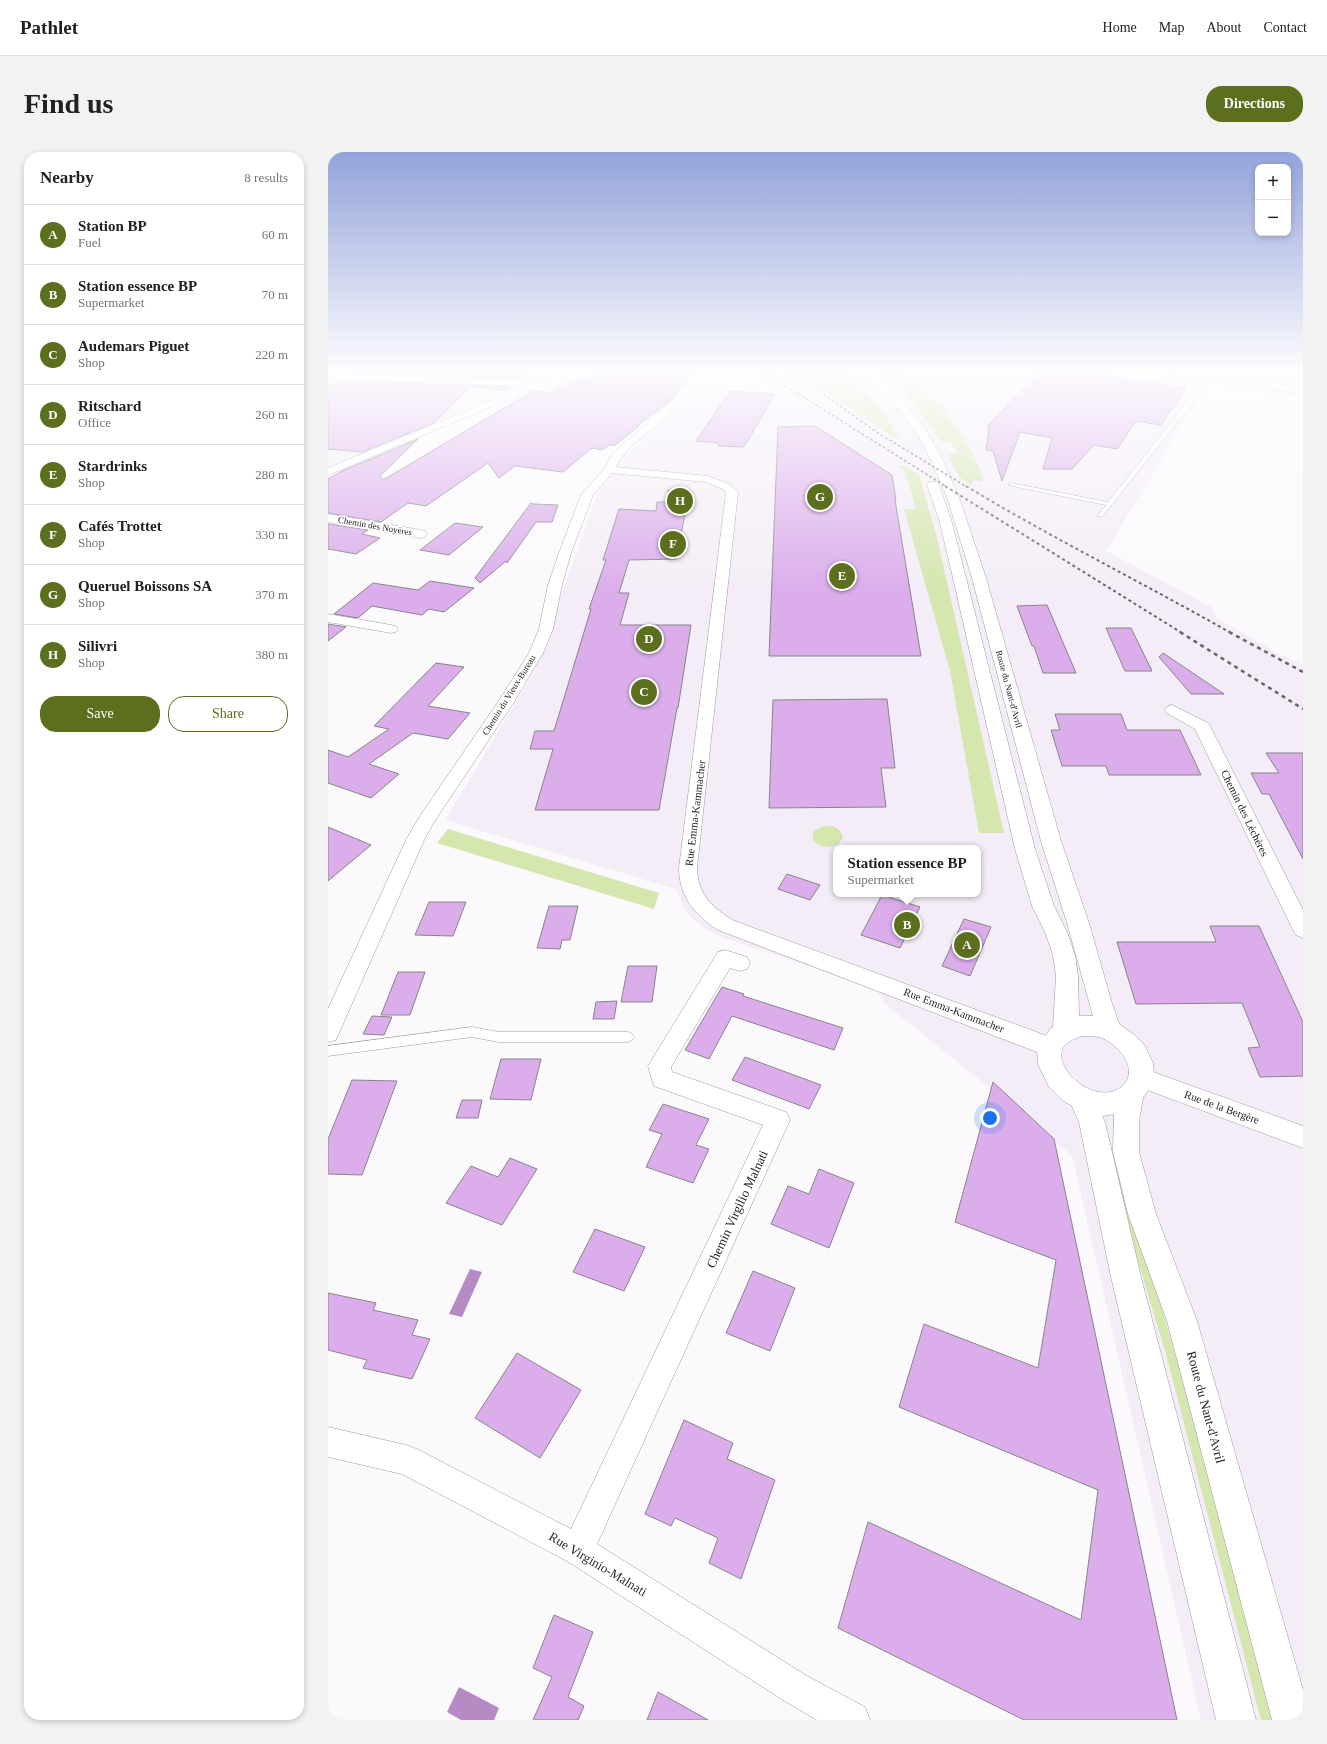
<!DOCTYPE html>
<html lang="en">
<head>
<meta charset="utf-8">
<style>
	:root { --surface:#fff; --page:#f2f2f2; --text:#202124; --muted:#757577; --line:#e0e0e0; --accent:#5c6f1e }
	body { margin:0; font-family:"Times New Roman",serif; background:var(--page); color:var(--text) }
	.controls { position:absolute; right:12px; top:12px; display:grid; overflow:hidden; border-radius:8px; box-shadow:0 2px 6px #0003 }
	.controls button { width:36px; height:36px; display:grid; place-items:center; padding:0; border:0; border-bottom:1px solid var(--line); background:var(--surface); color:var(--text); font:20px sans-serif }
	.you { position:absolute; left:662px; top:966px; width:14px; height:14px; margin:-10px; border:3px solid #fff; border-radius:50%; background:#1a73e8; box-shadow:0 0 0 6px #1a73e833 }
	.badge { display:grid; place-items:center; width:26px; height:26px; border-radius:50%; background:var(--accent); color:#fff; font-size:13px; font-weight:700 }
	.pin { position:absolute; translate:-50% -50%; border:2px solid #fff; box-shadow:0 1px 4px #0006 }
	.popup { position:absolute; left:505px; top:693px; width:148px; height:52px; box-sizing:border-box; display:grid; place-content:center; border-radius:8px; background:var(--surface); filter:drop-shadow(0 1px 3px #0005); font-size:13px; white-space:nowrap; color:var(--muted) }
	.popup b { font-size:15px; color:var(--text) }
	.popup::after { content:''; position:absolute; left:50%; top:100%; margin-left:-8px; border:8px solid transparent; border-top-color:var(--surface) }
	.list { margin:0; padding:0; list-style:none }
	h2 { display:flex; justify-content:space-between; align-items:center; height:52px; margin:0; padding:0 16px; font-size:17px }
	h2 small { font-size:13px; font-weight:400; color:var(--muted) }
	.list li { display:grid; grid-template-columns:26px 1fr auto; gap:12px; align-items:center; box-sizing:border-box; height:60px; padding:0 16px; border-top:1px solid var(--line) }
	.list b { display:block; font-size:15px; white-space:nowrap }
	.list p { margin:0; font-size:13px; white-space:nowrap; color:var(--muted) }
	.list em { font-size:13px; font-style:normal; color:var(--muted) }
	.actions { display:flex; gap:8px; padding:12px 16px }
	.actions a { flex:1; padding:9px 0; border:1px solid var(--accent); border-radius:16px; text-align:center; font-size:14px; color:var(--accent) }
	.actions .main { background:var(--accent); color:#fff }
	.map { position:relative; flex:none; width:975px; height:1568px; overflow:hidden; border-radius:16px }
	header { display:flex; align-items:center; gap:24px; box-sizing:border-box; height:56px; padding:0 20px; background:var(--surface); border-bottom:1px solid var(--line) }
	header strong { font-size:19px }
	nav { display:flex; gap:22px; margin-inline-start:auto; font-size:14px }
	.intro { display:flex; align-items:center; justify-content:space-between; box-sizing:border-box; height:96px; padding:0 24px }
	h1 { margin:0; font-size:28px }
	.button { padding:10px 18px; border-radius:16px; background:var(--accent); color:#fff; font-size:14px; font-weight:700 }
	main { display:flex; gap:24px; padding:0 24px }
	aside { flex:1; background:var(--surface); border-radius:16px; box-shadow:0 2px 6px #0003 }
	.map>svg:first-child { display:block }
	.built { fill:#f4edf7; fill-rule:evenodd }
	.green { fill:#d5e6af }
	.water { fill:#b58ac5 }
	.building { fill:#dbaeeb; stroke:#878588 }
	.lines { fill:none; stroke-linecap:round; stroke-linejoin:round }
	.service-casing { stroke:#9d9b9e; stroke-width:1 }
	.minor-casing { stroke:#9d9b9e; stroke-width:1 }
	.tertiary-casing { stroke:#9d9b9e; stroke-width:1 }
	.secondary-casing { stroke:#9d9b9e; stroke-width:1 }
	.service { fill:#fff; fill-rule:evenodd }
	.minor { fill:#fff; fill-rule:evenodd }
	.tertiary { fill:#fff; fill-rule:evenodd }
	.secondary { fill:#fff; fill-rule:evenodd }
	.rail-far2 { stroke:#676567; stroke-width:1.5; stroke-dasharray:2.5 2.5; stroke-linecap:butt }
	.rail-far1 { stroke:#676567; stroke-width:2; stroke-dasharray:3 3; stroke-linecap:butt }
	.rail { stroke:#676567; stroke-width:2.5; stroke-dasharray:4 4; stroke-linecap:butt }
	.labels { text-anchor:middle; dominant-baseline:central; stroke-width:3.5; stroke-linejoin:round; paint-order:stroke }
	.far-street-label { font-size:9px; fill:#262526; stroke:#fff }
	.street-label { font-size:11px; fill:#262526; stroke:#fff }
	.near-street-label { font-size:13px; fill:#262526; stroke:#fff }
</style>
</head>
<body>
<header>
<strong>Pathlet</strong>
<nav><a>Home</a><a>Map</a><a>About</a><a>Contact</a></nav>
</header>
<div class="intro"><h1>Find us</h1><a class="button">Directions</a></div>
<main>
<aside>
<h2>Nearby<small>8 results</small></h2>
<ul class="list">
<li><span class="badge">A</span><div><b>Station BP</b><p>Fuel</p></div><em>60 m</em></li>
<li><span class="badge">B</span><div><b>Station essence BP</b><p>Supermarket</p></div><em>70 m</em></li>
<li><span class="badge">C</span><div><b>Audemars Piguet</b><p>Shop</p></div><em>220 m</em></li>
<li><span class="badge">D</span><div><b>Ritschard</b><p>Office</p></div><em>260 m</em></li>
<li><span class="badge">E</span><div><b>Stardrinks</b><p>Shop</p></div><em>280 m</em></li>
<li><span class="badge">F</span><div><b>Cafés Trottet</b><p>Shop</p></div><em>330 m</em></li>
<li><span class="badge">G</span><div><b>Queruel Boissons SA</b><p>Shop</p></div><em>370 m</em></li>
<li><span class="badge">H</span><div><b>Silivri</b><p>Shop</p></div><em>380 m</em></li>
</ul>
<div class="actions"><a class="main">Save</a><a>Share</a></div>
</aside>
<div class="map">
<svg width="975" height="1568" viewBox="0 0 975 1568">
	<rect width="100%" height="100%" fill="#fbf9fc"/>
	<path class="built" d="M0 218H234L0 315Z
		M419 218H975V245L878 231 866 254 778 399 885 456 887 463 891 467 947 500 975 513V1568H873L744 1003 555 850 550 838 388 783 374 775 362 764 354 753 348 737 117 668 207 518 270 339 298 304 355 251 367 236 452 240ZM508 696H650V742H508Z"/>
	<path class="green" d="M464 218H515L547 250 566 276 564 277 573 290Z
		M552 218H570C610 250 638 276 655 326L653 330 646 328 643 333 632 326 619 303 629 301 622 290 613 289 576 239Z
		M569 314H577L591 323 608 382 676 681H651L622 519 576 357H588L577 320Z
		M499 674C507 674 513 677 515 685 510 701 478 696 486 679L494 675Z
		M120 677 331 741 326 757 109 691Z
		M785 1015H793L859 1243 945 1568H933L838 1202 807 1099Z"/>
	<path class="water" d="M142 1117 154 1120 134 1165 121 1162Z
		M131 1535 171 1556 166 1568H133L119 1560Z"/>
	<path class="building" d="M29 218H198L189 227 25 220Z
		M273 218H364L358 229 343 248 309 274H311L287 293H281L274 298 264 296 235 320 187 314 171 326 160 311 98 354 80 351 53 370 0 361V327L14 319 90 287 52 324 55 328 205 239 223 241 248 226 261 228Z
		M715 218H739L858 236 833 273 808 269 789 297 766 293 744 317H715L724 286 692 280 674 329 665 299 658 298 661 277 659 274Z
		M14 229 182 235 178 239 143 234 106 271 34 300 0 297V232L8 233Z
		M402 239 447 242 416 295 390 294 391 291 368 289Z
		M487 274 564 323 568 348H567L593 504H441L450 275Z
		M340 338H362L348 407 301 408 291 441H301L292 473H363L350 556H349L331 658H207L225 597H202L207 579H226L263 457H261L278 408H275L291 357 328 359 329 350H340Z
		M203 351 205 352 230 353 224 370H208L179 411 178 409 152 431 147 426Z
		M127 371 155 375 121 403 92 398Z
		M0 372 40 378 34 382 52 386 28 402 0 397Z
		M102 429 146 436 116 460 101 457 94 463 44 454 30 466 6 462 45 431 90 438Z
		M719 453 748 521H715L706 494H704L689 454Z
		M0 472 18 475 0 489Z
		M778 476H803L824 519H797Z
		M835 501 896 542H863L831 505Z
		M108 511 136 515 100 554 142 561 120 587 85 581 41 612 71 622 43 646 0 631V598L20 605 61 577 46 574Z
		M559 547 567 616H553L558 655 441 656 445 548Z
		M727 562H793L799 578H852L873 623H781L778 614H734L723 578H732Z
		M938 601H975V707L941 642H934L923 621H951Z
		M0 675 43 693 0 729Z
		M459 722 492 733 482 748 450 737Z
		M554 743 592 755 572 796 533 783Z
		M101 750H138L125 784 87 783Z
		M221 754H250L242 788H234L232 797 209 796Z
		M636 767 663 775 642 824 614 814Z
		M882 774H931L975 870V924L932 925 920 896 932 895 914 851 808 852 789 790H888Z
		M300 814H329L324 850H293Z
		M70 820H97L82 863H53Z
		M394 835 416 842 415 844 515 876 506 898 404 864 381 907 357 898Z
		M289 849 286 867H265L268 850Z
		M44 864 64 865 56 883 35 882Z
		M417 905 493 933 481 957 404 928Z
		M173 907H213L203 948 162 947Z
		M24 928 69 929 34 1023 0 1022V987Z
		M665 930 726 987 849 1568H696L510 1476 540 1370 753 1468 770 1338 571 1255 596 1172 710 1216 728 1108 627 1070Z
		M134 948H154L150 966H128Z
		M335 952 381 967 368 993 381 997 365 1031 318 1015 334 982 321 978Z
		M182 1006 209 1017 174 1073 118 1051 143 1014 170 1025Z
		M491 1017 526 1031 501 1096 443 1072 460 1034 481 1042Z
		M267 1077 317 1095 296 1139 245 1120Z
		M425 1119 467 1136 442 1199 398 1181Z
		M0 1141 48 1151 45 1158 90 1168 84 1183 102 1187 84 1227 35 1216 39 1208 0 1198Z
		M189 1201 253 1238 212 1306 147 1266Z
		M356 1268 405 1291 399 1307 447 1328 413 1427 381 1411 390 1386 347 1366 343 1374 317 1362Z
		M226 1463 265 1480 240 1545 256 1554 250 1568H205L224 1525 205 1516Z
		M330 1540 380 1568H319Z"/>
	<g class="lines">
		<defs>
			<path id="service" d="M876 222 878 223 873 236 862 254 774 365 769 364 778 353 680 333 683 331 780 350 858 252 869 236 874 223Z
				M144 875 171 880H300L304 882 306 885 304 888 300 890H171L144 885 0 904V894Z"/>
			<path id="minor" d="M239 218H251L0 323V316L199 234 0 227V221L150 226 209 230Z
				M366 218H374C364 237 352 252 336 267 319 282 298 295 288 315L380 324 403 333 410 340 369 716C370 743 383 754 404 768L730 888 733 895 730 902 722 904 714 902 390 778C367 763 351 744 351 716L398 341 395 337 378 330 284 321 265 343 243 401 234 433 225 477 215 501 186 550 106 670 97 686 11 881 8 888 0 890V857L79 686 92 664 170 550 201 501 211 477 220 433 231 401 253 343 277 316 284 302 341 252 359 230Z
				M0 362 93 378 97 379 99 382 97 385 93 386 0 370Z
				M0 462 63 473 68 474 70 477 68 480 63 481 0 470Z
				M844 553 880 571 882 574 975 758V786L968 783 965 778 867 577 839 561 836 558 839 555Z
				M397 798 419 805 422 811 419 817 412 819 402 816 343 915 344 920 458 960 462 968 269 1392 479 1524 537 1555 542 1568H489L455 1548 239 1409 74 1322 0 1305V1275L78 1293 89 1297 243 1377 435 973 326 934 320 914 390 800Z
				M814 916 975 974V996L806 933 803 926 806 919Z"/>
			<path id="tertiary" d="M835 218H858L975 236V242L840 221Z"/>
			<path id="secondary" d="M533 218H544L574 247 597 277 612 302 631 345 658 426 733 689 761 771 783 848 791 872 809 885 817 894 825 911 826 922 824 932 815 946 811 969V1000L828 1062 869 1169 975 1538V1568H944L839 1169 800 1062 785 1000 786 962 774 964 777 970 813 1125 928 1568H888L783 1125 751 970 744 954 734 948 721 935 710 912 709 898 722 877 725 875 728 824 725 803 717 780 704 754 687 697 625 426 611 367 599 333 601 330H609L611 333 623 367 707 697 726 754 739 780 747 803 750 824 751 864H765L739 771 713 689 644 426 619 345 600 302 588 280 566 251ZM753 884C759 884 765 884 771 885 791 891 814 920 792 936 764 955 717 910 739 891 743 888 749 886 753 884Z"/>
		</defs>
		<use href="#service" class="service-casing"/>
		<use href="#minor" class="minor-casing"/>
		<use href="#tertiary" class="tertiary-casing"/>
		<use href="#secondary" class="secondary-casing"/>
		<use href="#service" class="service"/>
		<use href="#minor" class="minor"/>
		<use href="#tertiary" class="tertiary"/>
		<use href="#secondary" class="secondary"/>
		<path class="rail-far2" d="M432 218 619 335
			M458 218 491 239 550 281 639 335"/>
		<path class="rail-far1" d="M617 334 854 481
			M638 334C724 386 815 431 903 481"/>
		<path class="rail" d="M852 480 975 557
			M901 480 975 520"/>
	</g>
	<linearGradient id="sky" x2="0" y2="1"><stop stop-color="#93a3da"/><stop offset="0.5" stop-color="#fdfcfe"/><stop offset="1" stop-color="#fdfcfe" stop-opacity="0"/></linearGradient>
	<rect width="975" height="437" fill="url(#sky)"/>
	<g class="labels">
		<g class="far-street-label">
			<text transform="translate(47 374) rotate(10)">Chemin des Noyères</text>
			<text transform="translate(681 537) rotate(75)">Route du Nant-d'Avril</text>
			<text transform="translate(181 543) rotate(-58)">Chemin du Vieux-Bureau</text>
		</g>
		<g class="street-label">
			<text transform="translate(367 661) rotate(-83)">Rue Emma-Kammacher</text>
			<text transform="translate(917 661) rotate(64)">Chemin des Léchères</text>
			<text transform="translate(626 858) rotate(21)">Rue Emma-Kammacher</text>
			<text transform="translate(894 955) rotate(20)">Rue de la Bergère</text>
		</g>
		<g class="near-street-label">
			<text transform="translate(409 1057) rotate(-65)">Chemin Virgilio Malnati</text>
			<text transform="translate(878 1255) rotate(75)">Route du Nant-d'Avril</text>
			<text transform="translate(270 1412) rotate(31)">Rue Virginio-Malnati</text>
		</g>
	</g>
</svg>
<div class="controls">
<button>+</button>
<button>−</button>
</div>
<div class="you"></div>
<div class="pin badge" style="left:639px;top:793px">A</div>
<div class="pin badge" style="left:579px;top:773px">B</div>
<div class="popup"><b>Station essence BP</b>Supermarket</div>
<div class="pin badge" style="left:316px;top:540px">C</div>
<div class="pin badge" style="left:321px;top:487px">D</div>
<div class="pin badge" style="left:514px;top:424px">E</div>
<div class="pin badge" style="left:345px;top:392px">F</div>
<div class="pin badge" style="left:492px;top:345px">G</div>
<div class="pin badge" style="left:352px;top:349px">H</div>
</div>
</main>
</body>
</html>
